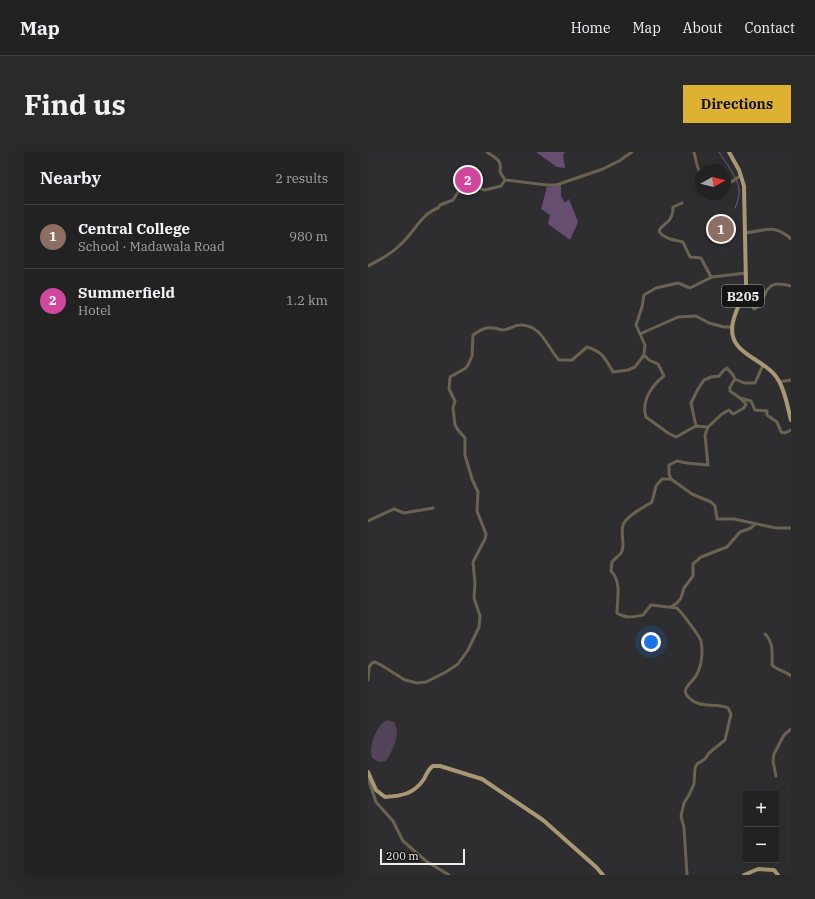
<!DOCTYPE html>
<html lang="en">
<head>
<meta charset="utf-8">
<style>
	:root { --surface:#222223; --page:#2a2a2b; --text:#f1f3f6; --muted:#a2a4a6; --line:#3f3f41; --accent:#deb133 }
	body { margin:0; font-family:"IBM Plex Serif",serif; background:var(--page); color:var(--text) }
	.controls { position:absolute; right:12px; bottom:12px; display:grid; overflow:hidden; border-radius:0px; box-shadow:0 4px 16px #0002 }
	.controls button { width:36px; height:36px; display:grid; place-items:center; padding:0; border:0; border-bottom:1px solid var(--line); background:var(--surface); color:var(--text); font:20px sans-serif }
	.compass { position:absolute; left:327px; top:12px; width:36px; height:36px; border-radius:50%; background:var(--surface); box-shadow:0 4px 16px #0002; rotate:82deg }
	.scale { position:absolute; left:12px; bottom:10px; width:85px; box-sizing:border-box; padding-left:4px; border:2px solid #edeced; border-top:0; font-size:11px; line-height:14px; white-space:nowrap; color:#edeced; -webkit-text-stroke:3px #161516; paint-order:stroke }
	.you { position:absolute; left:283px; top:490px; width:14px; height:14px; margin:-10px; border:3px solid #fff; border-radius:50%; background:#1a73e8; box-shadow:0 0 0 6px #1a73e833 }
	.badge { display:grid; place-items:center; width:26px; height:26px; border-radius:50%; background:var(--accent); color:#fff; font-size:13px; font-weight:700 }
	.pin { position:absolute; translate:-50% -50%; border:2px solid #fff; box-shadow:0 1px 4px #0006 }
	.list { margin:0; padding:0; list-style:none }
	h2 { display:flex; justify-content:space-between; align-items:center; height:52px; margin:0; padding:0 16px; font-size:17px }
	h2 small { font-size:13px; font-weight:400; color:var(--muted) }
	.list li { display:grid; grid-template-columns:26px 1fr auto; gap:12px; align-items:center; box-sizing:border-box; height:64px; padding:0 16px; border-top:1px solid var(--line) }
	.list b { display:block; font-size:15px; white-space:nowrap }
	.list p { margin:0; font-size:13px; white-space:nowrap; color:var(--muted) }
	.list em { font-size:13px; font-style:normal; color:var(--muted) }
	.map { position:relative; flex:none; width:423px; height:723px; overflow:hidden; border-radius:0px }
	header { display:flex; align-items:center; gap:24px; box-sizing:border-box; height:56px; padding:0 20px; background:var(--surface); border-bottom:1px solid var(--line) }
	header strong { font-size:19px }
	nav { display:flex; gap:22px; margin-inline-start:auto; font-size:14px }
	.intro { display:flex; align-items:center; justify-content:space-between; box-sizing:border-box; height:96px; padding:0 24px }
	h1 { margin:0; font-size:28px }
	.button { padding:10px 18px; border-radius:0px; background:var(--accent); color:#111; font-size:14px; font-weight:700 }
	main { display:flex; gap:24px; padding:0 24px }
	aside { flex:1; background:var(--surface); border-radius:0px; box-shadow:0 4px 16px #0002 }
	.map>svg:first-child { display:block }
	.green { fill:#54445a }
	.forest { fill:#664e70 }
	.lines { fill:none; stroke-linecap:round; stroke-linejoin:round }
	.stream { stroke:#755c7f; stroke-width:1 }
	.minor { stroke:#6b6352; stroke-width:3 }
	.major { stroke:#a89874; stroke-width:4 }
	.labels { text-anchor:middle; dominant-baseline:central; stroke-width:4; stroke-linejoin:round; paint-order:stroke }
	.shield { fill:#161516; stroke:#acacac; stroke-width:1 }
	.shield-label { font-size:13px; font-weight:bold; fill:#edeced }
</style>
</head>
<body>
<header>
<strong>Map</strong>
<nav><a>Home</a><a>Map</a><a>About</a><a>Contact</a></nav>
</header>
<div class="intro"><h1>Find us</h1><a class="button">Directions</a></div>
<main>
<aside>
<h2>Nearby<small>2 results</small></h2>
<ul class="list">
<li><span class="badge" style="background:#8d6e63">1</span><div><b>Central College</b><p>School · Madawala Road</p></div><em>980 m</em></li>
<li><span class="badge" style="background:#d1479c">2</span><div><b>Summerfield</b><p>Hotel</p></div><em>1.2 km</em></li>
</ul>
</aside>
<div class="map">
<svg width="423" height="723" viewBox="0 0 423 723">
	<rect width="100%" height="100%" fill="#2e2d2f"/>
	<path class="green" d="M19 568 26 570C33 583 25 597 18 609L11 610 4 606C1 594 7 575 19 568Z"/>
	<path class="forest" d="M168 0H197L195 3 197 16 189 15Z
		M193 33V44L197 51 201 47 210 70 202 88 180 72 182 63 173 57 179 35Z"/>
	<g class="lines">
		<path class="stream" d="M351 0C357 10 370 26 371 37 372 44 369 50 367 56"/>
		<path class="minor" d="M119 0C128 7 134 7 132 20L137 28
			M326 0 329 13 333 24
			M357 32 365 29 373 23
			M314 51 305 55C305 59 305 63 302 67 297 75 281 78 302 87 306 88 311 89 315 90L322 105 333 106 343 125
			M377 81C398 79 405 71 423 87
			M0 114C12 108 23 102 32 93 46 81 53 62 70 56L72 53 85 48 95 32 117 38 133 34 137 28 179 33H188L235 17 251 9 264 0
			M375 145 379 147 386 157C397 153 395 132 410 132 414 132 419 133 423 134
			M272 182 268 173 274 155 276 143 288 136 310 131 322 136 344 125 378 121
			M276 203 281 208 290 212 296 224C284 233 273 249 278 265L300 281 308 285 328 274 323 251 330 237 336 228 343 225 351 224 355 219 359 216 365 223 367 227 362 235V239L372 246 383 249 387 258 399 259V263L409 270 413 280 417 281 423 278
			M367 227 376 231H387L395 213
			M411 230 423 228
			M328 274 340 275 354 262 361 258 365 262 376 256 378 252 372 246
			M303 327 301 322V313L309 309 319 311 340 313 337 283 340 275
			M0 369 26 357 36 361 65 356
			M303 455 309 451 313 446 316 436 325 424V412L333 405 359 395 372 380 383 376 387 372
			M397 482C406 491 404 502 404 513 409 518 417 519 423 524
			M0 528 1 515 4 511 7 510 13 513 37 528 49 531 58 530 78 520 90 512 100 498 111 475 112 464 106 446 107 431 105 410 117 387 118 382 109 359 110 340 104 327 97 303V286L90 278 87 273 85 256 87 249 81 237 82 225 98 216 101 211 104 204 105 183C116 175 122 174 134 178 141 178 146 173 152 173 173 172 179 195 191 208H204L219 195C235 200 237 206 245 220L260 218 267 215 276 203 277 193 272 182 310 165 328 164 341 171 356 175H364
			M408 624 405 609 406 602 416 583 423 577
			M0 626 8 650 25 669 35 689 58 709 81 723
			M319 723 316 676 313 664 316 651 321 643 326 632 327 616 329 612 337 607 341 601 357 588 363 562 360 556C349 551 335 556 325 549 308 538 324 532 329 522 334 513 335 499 333 489 331 483 314 461 309 456L283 453 275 463C265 465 258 467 249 461 249 447 254 430 243 419L244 410C246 407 251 404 253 401 258 393 252 382 255 373 258 364 276 355 284 350L288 334 294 327H303L324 342 343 350 347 354 349 367H366L408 376H423"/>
		<path class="major" d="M361 0 371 18 376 34 378 133C375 146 367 159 365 170 358 200 391 205 406 222 416 233 419 253 423 268
			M0 620 8 638 17 645C34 644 46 642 56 627 59 622 60 617 65 614H72L114 627 175 668 228 715 235 723
			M376 723 390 717 406 718 410 723"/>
	</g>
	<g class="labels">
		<rect class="shield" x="354" y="133" width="42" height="22" rx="3"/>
		<g class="shield-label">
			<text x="375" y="144">B205</text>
		</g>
	</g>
</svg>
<div class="controls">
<button>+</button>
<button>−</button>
</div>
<svg class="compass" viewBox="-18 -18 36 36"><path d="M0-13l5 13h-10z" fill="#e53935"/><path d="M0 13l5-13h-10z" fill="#a2a4a6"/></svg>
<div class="scale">200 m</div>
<div class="you"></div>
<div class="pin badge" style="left:353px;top:77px;background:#8d6e63">1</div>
<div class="pin badge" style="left:100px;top:28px;background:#d1479c">2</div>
</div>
</main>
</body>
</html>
